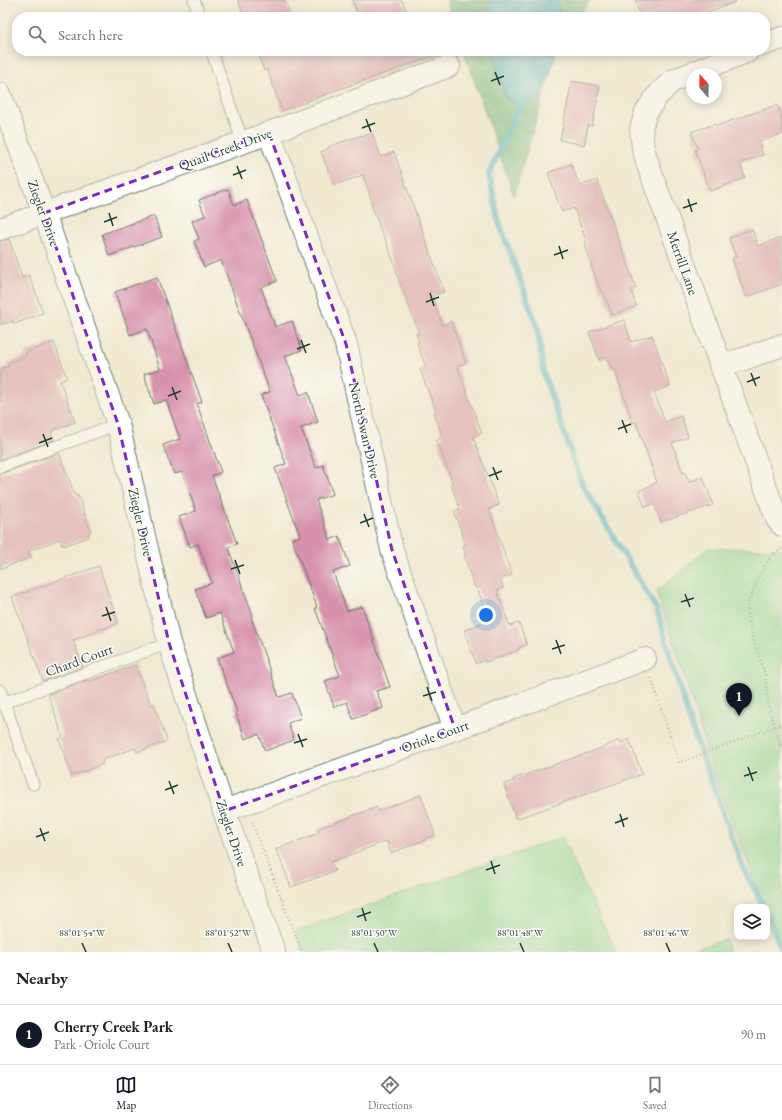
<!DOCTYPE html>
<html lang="en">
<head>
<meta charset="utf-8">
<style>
	:root { --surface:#fff; --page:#f6f6f6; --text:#222; --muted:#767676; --line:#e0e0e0; --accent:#111827 }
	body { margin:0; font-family:"EB Garamond",serif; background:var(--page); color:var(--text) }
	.controls { position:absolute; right:12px; bottom:12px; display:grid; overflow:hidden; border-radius:8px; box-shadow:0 2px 10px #0003 }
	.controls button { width:36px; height:36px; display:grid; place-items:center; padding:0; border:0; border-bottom:1px solid var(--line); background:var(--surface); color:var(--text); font:20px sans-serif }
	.compass { position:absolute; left:686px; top:68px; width:36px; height:36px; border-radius:50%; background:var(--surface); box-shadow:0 2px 10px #0003; rotate:340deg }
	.you { position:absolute; left:486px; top:615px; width:14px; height:14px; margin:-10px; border:3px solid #fff; border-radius:50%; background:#1a73e8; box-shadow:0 0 0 6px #1a73e833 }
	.badge { display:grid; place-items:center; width:26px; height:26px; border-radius:50%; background:var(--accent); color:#fff; font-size:13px; font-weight:700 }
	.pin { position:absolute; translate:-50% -33px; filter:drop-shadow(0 1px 2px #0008) }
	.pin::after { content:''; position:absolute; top:21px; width:14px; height:12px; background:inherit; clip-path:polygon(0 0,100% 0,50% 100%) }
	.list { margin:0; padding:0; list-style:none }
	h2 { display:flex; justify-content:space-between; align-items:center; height:52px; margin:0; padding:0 16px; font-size:17px }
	h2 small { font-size:13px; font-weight:400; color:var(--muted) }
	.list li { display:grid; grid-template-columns:26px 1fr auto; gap:12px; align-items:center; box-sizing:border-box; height:60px; padding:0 16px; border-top:1px solid var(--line) }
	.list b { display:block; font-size:15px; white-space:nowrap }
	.list p { margin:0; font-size:13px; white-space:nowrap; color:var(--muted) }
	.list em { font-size:13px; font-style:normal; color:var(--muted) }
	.icon { flex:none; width:22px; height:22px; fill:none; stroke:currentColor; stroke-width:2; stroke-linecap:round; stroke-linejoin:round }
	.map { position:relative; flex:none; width:782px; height:952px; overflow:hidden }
	.search { position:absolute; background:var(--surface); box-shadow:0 2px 10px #0003; left:12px; right:12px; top:12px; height:44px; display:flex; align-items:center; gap:10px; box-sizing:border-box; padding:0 14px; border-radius:16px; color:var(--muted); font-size:15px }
	.sheet { height:112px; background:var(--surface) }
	nav { display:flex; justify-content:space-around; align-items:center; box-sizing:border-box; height:56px; border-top:1px solid var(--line); background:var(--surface); font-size:11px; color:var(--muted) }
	nav a { display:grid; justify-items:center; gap:2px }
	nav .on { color:var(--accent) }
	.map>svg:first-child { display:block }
	.green { fill:#8ad998; stroke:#548b66 }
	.forest { fill:url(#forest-crowns); stroke:#477b5a }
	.park { fill:url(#park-dots); stroke:#548b66 }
	.water { fill:url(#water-waves); stroke:#32767c }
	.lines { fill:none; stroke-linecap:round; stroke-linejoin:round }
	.stream { stroke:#45b0c4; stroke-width:6 }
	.building { fill:#d791ac }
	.lane-casing { stroke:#687a6b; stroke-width:13 }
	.street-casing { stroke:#687a6b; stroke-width:24 }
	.path { stroke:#687a6b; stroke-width:2.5; stroke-dasharray:1 3; stroke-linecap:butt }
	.lane { stroke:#fff; stroke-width:11 }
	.street { stroke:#fff; stroke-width:22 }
	.marked { fill:none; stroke:#7b2cbf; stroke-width:3; stroke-dasharray:8 5; stroke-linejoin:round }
	.ticks { fill:none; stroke:#1f3d34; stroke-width:1.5 }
	.labels { text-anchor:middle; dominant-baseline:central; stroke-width:3; stroke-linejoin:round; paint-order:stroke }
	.street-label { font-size:14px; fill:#1f3d34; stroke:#fdfcf7 }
	.ticks-label { font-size:10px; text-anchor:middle; fill:#1f3d34; stroke:#fdfcf7; stroke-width:3; stroke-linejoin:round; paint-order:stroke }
</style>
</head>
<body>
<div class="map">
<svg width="782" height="952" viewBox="0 0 782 952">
	<defs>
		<pattern id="forest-crowns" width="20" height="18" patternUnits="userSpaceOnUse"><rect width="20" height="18" fill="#6fb980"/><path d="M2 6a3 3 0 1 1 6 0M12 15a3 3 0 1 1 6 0" fill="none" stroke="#5b986a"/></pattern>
		<pattern id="park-dots" width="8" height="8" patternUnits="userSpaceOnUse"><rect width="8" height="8" fill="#8ad998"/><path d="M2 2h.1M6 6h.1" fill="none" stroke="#77bb84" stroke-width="1.8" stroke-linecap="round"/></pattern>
		<pattern id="water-waves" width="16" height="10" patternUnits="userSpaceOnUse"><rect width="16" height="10" fill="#45b0c4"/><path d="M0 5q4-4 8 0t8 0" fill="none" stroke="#3990a0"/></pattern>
	</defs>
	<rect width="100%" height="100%" fill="#fdfcf7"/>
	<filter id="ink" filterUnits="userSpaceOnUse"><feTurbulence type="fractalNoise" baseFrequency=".025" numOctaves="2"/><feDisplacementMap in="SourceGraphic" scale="8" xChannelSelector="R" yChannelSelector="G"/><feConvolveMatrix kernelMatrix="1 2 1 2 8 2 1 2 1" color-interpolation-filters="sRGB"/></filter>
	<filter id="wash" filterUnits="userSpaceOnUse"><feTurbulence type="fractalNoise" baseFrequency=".012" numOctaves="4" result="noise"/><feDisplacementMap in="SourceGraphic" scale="16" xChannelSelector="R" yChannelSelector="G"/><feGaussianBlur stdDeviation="0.9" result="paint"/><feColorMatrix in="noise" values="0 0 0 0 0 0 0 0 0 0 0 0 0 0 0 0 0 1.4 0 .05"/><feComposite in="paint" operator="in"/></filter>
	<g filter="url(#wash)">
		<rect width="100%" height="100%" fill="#f1ead1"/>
		<path class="green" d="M562 837 616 952H303L296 931Z
			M726 939 729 952H685Z"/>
		<path class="forest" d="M446 0H492L488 5 484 17H452Z
			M557 0H590L579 17H559V9Z
			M464 51H492L506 100 520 104 543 97 514 196Z"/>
		<path class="park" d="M708 548 782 549V952L767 913V907H765L715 778 678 655 656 592Z"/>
		<path class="water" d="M492 0H557L559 9V17H485Z
			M492 51H557L543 97 520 104 506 99Z"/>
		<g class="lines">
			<path class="stream" d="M520 104 489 174 499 222 538 329 543 372 582 484 657 610 689 719 742 865 764 907
				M767 913 782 952"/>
		</g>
		<g id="blocks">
			<path class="building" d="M238 0H285L291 17H244Z
				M352 0H402L408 17H359Z
				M635 0H735V2L694 17H641Z
				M257 51H439L440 54 340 89 282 111 267 69 264 71Z
				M572 81 600 86 592 126 588 125 584 145 560 140Z
				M777 105 782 119V134L759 142 763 155 740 163 745 178 710 191 695 150 698 149 691 132 715 124 716 126Z
				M372 133 381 157 394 152 444 292 432 296 442 325 451 321 466 363 457 366 482 433 473 437 499 505 489 509 512 575 500 579 503 588 497 591 510 626 519 623 527 645 518 648 519 650 486 662 485 660 476 664 464 630 489 620 477 588H475L464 555H466L463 546 466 545 454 511 460 509 451 484H453L437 440 443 437 434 413 436 412 433 404 420 369 426 367 417 343 419 342 416 334 419 333 396 272 397 271 384 236H383L371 204H373L363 175 334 185 321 152 328 149V147L362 135 363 136Z
				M571 164 580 186 597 180 636 288 631 290 636 306 612 315 603 291 601 292 594 273 585 245 587 244 574 208 562 212 548 173Z
				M228 189 234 205 247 200 277 281 261 287 275 327 292 321 302 350 285 356 300 395 308 392 318 422 301 428 316 468 323 465 333 494 316 500 330 540 339 536 350 566 333 572 347 611 362 606 390 687 376 691 383 708 353 719 347 702 334 707 325 681 340 676 315 608 317 607 292 539 300 536 275 468 286 464 261 395 270 392 221 260 204 267 194 241 199 239 192 221 205 216 199 200Z
				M154 216 162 237 109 256 102 234Z
				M752 229 758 246 782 237V284L746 297 732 258 736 257 729 238Z
				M9 239 22 278 29 275 43 313 14 324 13 321 0 325V241Z
				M157 277 202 402 197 404 221 472 212 476 237 544 228 547 253 616 251 617 279 697 292 693 301 718 288 723 294 740 265 751 259 734 245 739 236 713 237 712 217 658 234 652 220 613 206 618 195 589 212 583 198 544 190 547 179 517 196 511 182 472 174 474 163 445 180 439 166 400 154 404 144 374 160 369 147 329 130 335 115 292Z
				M624 320 631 342 652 335 670 386 654 392 665 422 681 416 688 437 672 443 683 473 685 472 689 482 703 477 713 505 661 522 654 504 645 507 639 491 657 482 636 422 633 423 614 368 611 369 607 357 599 360 589 332Z
				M54 342 67 378 60 381 75 422 51 431 54 440 0 460V369L9 366 8 363 26 356 25 353Z
				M59 453 75 496 78 495 91 532 88 534 89 537 63 546 60 539 28 551 31 558 0 569V474Z
				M99 566 118 623 73 640 83 667 43 681 12 597Z
				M135 665 151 705 154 704 167 741 137 752 136 748 132 749 102 760 103 764 72 776 59 739 63 737 48 694 87 680 88 682Z
				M629 739 642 774 516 819 504 784 514 781 513 779 599 749 620 740 621 743Z
				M421 795 435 835 424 839 425 840 391 853 387 841 331 862 335 871 291 887 276 849 319 833 317 829 377 807 378 811Z"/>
		</g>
	</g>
	<g filter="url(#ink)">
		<use href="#blocks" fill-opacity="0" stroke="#687a6b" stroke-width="1"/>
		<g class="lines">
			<defs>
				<path id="lane" d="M194 0 198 11
					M213 55 243 143
					M0 467 118 424
					M0 690 33 784
					M0 704 169 643"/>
				<path id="street" d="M765 44 782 38
					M748 51 672 81 657 96 646 112 641 129 643 148 649 168 777 519 782 525
					M0 94 44 213 118 424 169 643 224 811 274 952
					M269 133 346 344 392 550 455 729
					M0 229 269 133 449 66
					M720 365 744 359 782 345
					M224 811 455 729 645 659"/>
			</defs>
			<use href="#lane" class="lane-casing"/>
			<use href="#street" class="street-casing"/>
			<path class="path" d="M782 549 772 555 758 578 747 607 752 636 765 674 769 709 782 749
				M651 678 679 763 782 724
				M252 822 302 952"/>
			<use href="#lane" class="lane"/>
			<use href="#street" class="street"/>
		</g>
	</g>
	<path d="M0 0H782V952H0ZM269 133 346 344 392 550 455 729 224 811 169 643 118 424 44 213Z" fill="#f1ead1" fill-opacity=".55" fill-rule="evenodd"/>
	<path class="marked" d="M269 133 346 344 392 550 455 729 224 811 169 643 118 424 44 213Z"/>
	<path class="ticks" d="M495 72 500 85M491 81 504 76M366 119 371 132M362 128 375 123M237 166 242 179M233 175 246 170M688 199 692 212M683 208 697 203M109 213 113 226M104 222 117 217M559 246 563 259M554 255 568 250M430 293 434 306M426 302 439 297M301 340 306 353M297 349 310 344M751 373 756 386M747 382 760 377M172 387 177 400M168 396 181 391M622 420 627 433M618 429 631 424M43 434 48 447M39 443 52 438M493 467 498 480M489 476 502 471M364 514 369 527M360 523 373 518M235 560 240 574M231 569 244 565M685 594 690 607M681 602 694 598M106 607 111 621M102 616 115 612M556 640 561 654M552 649 565 645M427 687 432 701M423 696 436 692M298 734 303 747M294 743 307 739M748 767 753 781M744 776 757 772M169 781 174 794M165 790 178 785M620 814 624 827M615 823 628 818M40 828 45 841M36 837 49 832M491 861 495 874M486 870 500 865M362 908 366 921M357 917 371 912M82 943 86 952M228 943 232 952M374 943 378 952M520 943 524 952M666 943 670 952"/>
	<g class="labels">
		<g class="street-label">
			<text transform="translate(225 149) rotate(-20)">Quail Creek Drive</text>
			<text transform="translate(44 213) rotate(70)">Ziegler Drive</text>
			<text transform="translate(683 263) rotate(70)">Merrill Lane</text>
			<text transform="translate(365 430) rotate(77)">North Swan Drive</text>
			<text transform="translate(141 522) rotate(77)">Ziegler Drive</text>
			<text transform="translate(79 660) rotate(-20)">Chard Court</text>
			<text transform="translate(435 736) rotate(-20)">Oriole Court</text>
			<text transform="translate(232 833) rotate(71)">Ziegler Drive</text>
		</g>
	</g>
	<g class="ticks-label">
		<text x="82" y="936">88°01'54"W</text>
		<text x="228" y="936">88°01'52"W</text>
		<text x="374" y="936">88°01'50"W</text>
		<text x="520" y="936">88°01'48"W</text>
		<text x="666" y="936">88°01'46"W</text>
	</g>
</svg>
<div class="controls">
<button><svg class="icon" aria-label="layers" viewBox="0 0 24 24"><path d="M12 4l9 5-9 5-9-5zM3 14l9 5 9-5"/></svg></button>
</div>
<svg class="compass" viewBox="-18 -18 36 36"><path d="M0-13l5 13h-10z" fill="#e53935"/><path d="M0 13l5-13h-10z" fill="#767676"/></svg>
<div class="you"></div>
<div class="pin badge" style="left:739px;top:716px">1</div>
<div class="search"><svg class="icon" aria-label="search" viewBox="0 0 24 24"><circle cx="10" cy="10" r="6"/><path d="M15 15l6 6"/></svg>Search here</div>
</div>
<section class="sheet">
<h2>Nearby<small></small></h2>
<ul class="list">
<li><span class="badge">1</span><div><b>Cherry Creek Park</b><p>Park · Oriole Court</p></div><em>90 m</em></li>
</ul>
</section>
<nav>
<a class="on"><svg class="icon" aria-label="map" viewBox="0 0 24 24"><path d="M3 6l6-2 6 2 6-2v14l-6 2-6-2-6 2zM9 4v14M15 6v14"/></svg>Map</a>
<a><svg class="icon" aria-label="directions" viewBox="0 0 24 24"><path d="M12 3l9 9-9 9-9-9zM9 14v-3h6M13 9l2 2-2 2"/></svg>Directions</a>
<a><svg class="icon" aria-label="saved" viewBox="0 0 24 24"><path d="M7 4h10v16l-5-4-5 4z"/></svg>Saved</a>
</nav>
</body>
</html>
